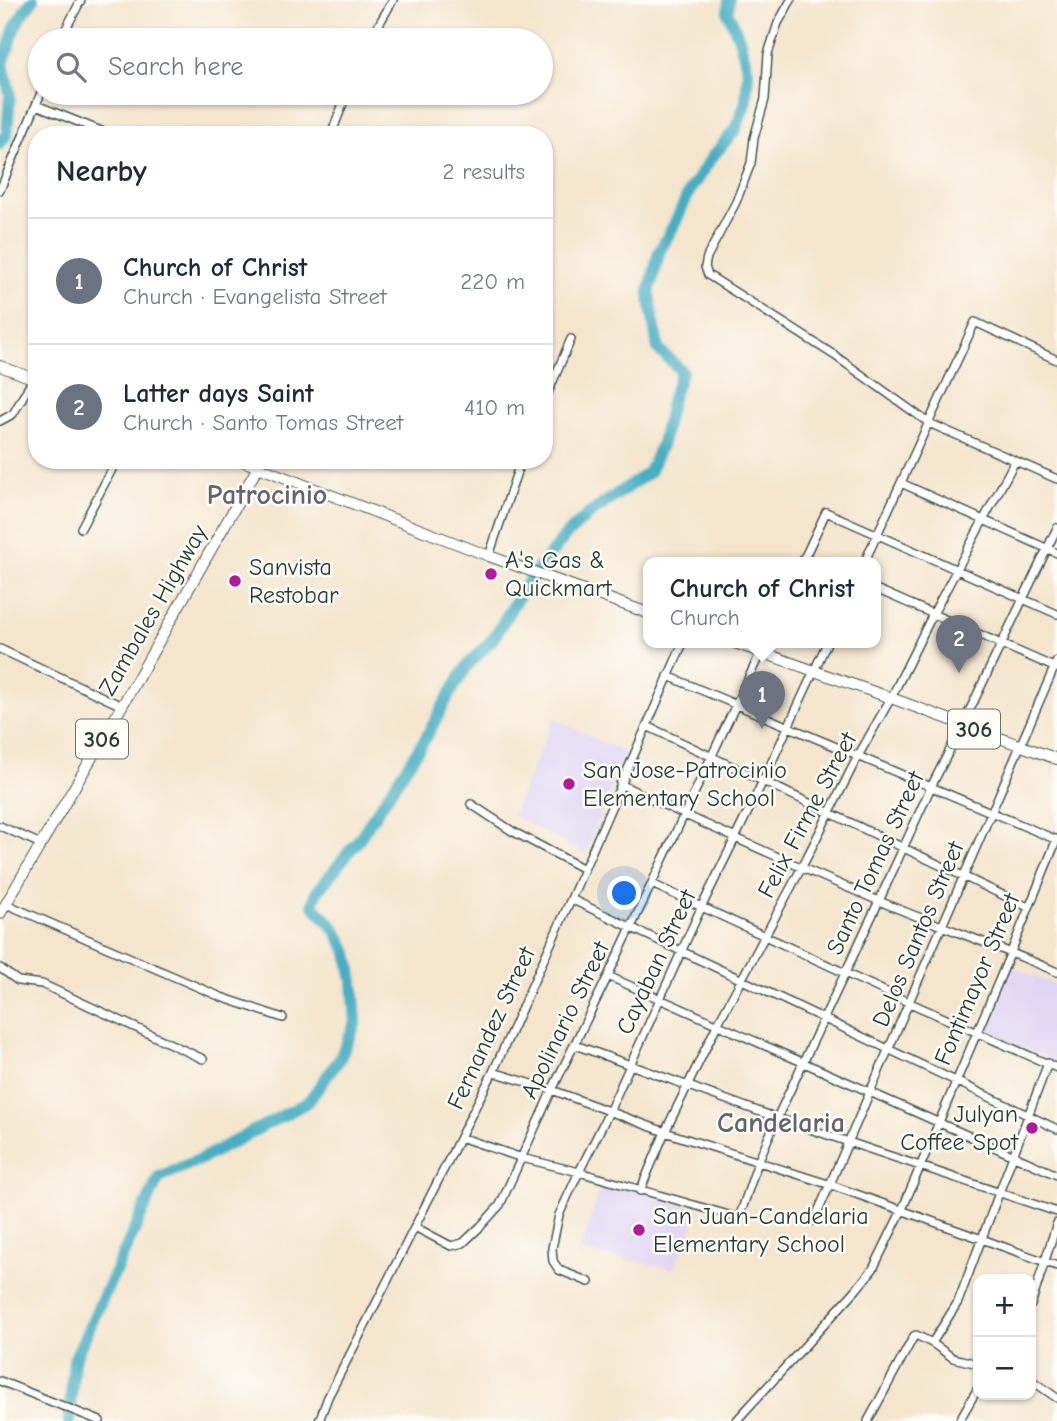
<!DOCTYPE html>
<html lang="en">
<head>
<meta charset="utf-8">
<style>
	:root { --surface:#fff; --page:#f6f6f7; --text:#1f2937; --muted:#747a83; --line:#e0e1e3; --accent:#2563eb }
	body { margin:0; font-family:"Comic Neue",sans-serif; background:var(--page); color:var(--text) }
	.controls { position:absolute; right:21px; bottom:21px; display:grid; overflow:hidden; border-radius:14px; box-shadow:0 2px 5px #0004 }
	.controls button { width:63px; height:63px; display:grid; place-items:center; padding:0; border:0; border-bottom:2px solid var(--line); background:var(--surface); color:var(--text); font:35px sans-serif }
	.you { position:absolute; left:625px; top:894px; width:24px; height:24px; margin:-18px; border:5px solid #fff; border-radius:50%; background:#1a73e8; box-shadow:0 0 0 10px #1a73e833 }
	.badge { display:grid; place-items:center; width:46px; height:46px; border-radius:50%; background:var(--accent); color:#fff; font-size:23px; font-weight:700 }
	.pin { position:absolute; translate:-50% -58px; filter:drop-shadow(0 2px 4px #0008) }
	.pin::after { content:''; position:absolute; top:37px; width:24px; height:21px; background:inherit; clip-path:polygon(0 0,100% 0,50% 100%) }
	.popup { position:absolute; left:643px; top:557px; width:238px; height:91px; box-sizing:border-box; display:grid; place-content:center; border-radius:14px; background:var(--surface); filter:drop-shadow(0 2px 5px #0005); font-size:23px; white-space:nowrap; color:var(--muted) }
	.popup b { font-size:26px; color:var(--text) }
	.popup::after { content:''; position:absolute; left:50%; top:100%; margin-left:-14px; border:14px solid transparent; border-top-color:var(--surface) }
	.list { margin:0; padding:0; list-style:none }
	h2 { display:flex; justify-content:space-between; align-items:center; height:91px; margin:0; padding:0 28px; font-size:30px }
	h2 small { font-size:23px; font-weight:400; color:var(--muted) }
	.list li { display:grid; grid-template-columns:46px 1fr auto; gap:21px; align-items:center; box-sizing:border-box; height:126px; padding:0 28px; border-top:2px solid var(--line) }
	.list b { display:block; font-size:26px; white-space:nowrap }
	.list p { margin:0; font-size:23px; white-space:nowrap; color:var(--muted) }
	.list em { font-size:23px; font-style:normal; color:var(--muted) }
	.icon { flex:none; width:38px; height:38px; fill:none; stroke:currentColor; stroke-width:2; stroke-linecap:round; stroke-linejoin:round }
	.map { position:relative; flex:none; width:1057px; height:1421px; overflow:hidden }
	.search { position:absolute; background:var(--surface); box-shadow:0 2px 5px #0004; left:28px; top:28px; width:525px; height:77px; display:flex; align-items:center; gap:18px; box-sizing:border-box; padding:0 24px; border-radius:38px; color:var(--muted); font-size:26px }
	.panel { position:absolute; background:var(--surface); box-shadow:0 2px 5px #0004; left:28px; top:126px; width:525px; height:343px; border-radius:28px }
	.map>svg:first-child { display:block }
	.built { fill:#e0d4f4 }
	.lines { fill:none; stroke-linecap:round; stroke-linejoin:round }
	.river { stroke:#44afc3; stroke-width:12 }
	.minor-casing { stroke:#3f564b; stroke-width:10 }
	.major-casing { stroke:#3f564b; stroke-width:12 }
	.minor { stroke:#fff; stroke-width:7 }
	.major { stroke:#fff; stroke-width:10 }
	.poi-dot { fill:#b5179e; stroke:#fdfcf7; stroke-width:2.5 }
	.labels { text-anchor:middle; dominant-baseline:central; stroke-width:5; stroke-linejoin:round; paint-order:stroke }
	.shield { fill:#fdfcf7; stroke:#62766e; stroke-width:2 }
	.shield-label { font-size:23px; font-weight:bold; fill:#1f3d34 }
	.poi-label { font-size:24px; fill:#1f3d34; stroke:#fdfcf7; text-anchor:start }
	.street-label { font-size:24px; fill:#1f3d34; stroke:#fdfcf7 }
	.quarter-label { font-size:28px; font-weight:bold; fill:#646471; stroke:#fdfcf7 }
</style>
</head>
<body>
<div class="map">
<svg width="1057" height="1421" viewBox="0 0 1057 1421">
	<rect width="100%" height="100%" fill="#fdfcf7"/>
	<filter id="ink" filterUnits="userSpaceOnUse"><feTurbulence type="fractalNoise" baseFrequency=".0143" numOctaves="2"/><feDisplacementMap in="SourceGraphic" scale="14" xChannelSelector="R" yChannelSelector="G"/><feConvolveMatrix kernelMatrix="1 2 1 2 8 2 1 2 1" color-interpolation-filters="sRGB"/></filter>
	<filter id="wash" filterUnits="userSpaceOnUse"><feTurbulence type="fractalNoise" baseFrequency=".00686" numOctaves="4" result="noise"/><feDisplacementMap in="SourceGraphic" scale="28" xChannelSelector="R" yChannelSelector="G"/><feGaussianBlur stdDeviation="1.57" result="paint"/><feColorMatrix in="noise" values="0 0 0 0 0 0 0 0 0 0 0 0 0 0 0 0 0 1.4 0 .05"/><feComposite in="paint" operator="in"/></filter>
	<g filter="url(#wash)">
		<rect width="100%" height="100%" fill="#f4e5cc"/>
		<path class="built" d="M554 718 625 753 585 854 512 815Z
			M1011 966 1057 986V1057L1055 1061 983 1030Z
			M602 1181 700 1210 673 1269 581 1251Z"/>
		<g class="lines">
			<path class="river" d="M0 144 7 134 10 94 3 64 15 27 25 10 33 0
				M69 1421 74 1360 159 1177 203 1158 308 1102 339 1060 356 1022 353 982 348 953 335 929 313 905 316 893 357 842 427 736 444 704 467 666 493 639 516 600 531 578 566 535 589 514 649 472 662 443 672 398 682 371 658 349 649 293 659 252 675 223 690 190 712 157 736 129 746 101 748 71 739 38 728 12 729 0"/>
		</g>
	</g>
	<g filter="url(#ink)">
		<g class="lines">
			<defs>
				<path id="minor" d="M791 0 778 23 768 54 765 99 754 138 751 163 736 202 707 257 705 267 708 275 834 355 929 423 1057 479
					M60 40 81 0
					M370 40 393 0
					M36 105 111 135
					M331 135 347 93
					M0 190 41 93
					M544 402 571 339
					M0 421 13 414 33 379
					M901 483 1057 553
					M81 528 117 460
					M489 556 521 460
					M804 557 816 563
					M802 563 826 512 1057 614
					M864 563 975 322 1057 360
					M876 589 1056 668
					M0 649 122 706
					M668 676 1057 840
					M647 726 1028 907
					M620 784C705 825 792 864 879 901 938 926 998 946 1057 972
					M471 804 512 831 584 869
					M0 826 41 844
					M652 884 910 1003 1057 1068
					M571 899 1057 1129
					M6 904 221 997 283 1018
					M0 968 18 981 42 984 203 1059
					M608 976 1057 1175
					M575 1045 777 1118 1057 1212
					M493 1072 552 1090 665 1132 831 1185 1057 1266
					M460 1137 522 1158 579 1172 739 1218 758 1162 777 1118 879 901 931 787 963 724 1057 528
					M640 1191 665 1132 717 1025 802 867 858 756 891 698 933 614 1015 461
					M814 1221 1057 661
					M415 1227 451 1246 463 1243 481 1226 500 1205 552 1090 608 976 765 643
					M589 1282 559 1270 553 1261 552 1248 559 1215 579 1172 609 1112 701 908 763 781 827 643
					M1031 1305 1057 1223
					M932 1343 958 1302 1048 1063
					M1031 1380 1057 1398
					M0 1381 100 1421
					M319 1421 328 1397 357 1341 493 1072 571 899 683 643
					M736 1421 855 1291 873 1269 901 1212 1011 952 1057 839
					M868 1421 914 1336 916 1335 932 1343 953 1358 978 1364
					M959 1421 978 1388"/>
				<path id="major" d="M0 366 37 380
					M240 460 489 556 648 613
					M735 643 891 698 1057 759
					M0 914 122 706 258 467"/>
			</defs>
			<use href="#minor" class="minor-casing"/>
			<use href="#major" class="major-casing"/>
			<use href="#minor" class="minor"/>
			<use href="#major" class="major"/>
		</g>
	</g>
	<g class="poi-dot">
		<circle cx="491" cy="574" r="7"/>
		<circle cx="235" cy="581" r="7"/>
		<circle cx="569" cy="784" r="7"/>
		<circle cx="1032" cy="1128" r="7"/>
		<circle cx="639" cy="1230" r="7"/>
	</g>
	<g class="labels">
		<g class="shield">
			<rect x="948" y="709.5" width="52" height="39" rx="5"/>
			<rect x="76" y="719.5" width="52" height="39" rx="5"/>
		</g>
		<g class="shield-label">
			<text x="974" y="729">306</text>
			<text x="102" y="739">306</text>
		</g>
		<g class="poi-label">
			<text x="505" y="560">A's Gas &amp;<tspan x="505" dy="28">Quickmart</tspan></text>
			<text x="249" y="567">Sanvista<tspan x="249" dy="28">Restobar</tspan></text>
			<text x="583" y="770">San Jose-Patrocinio<tspan x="583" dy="28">Elementary School</tspan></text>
			<text x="1018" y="1114" text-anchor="end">Julyan<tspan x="1018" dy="28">Coffee Spot</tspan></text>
			<text x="653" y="1216">San Juan-Candelaria<tspan x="653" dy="28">Elementary School</tspan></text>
		</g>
		<g class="street-label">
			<text transform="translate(153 610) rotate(-60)">Zambales Highway</text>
			<text transform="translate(807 815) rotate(-62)">Felix Firme Street</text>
			<text transform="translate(875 863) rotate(-65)">Santo Tomas Street</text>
			<text transform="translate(918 934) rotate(-67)">Delos Santos Street</text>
			<text transform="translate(656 962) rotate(-65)">Cayaban Street</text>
			<text transform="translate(977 979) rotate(-67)">Fontimayor Street</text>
			<text transform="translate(565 1020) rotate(-64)">Apolinario Street</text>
			<text transform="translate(491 1028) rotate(-65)">Fernandez Street</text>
		</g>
		<g class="quarter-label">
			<text x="267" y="495">Patrocinio</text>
			<text x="781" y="1123">Candelaria</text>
		</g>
	</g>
</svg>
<div class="controls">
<button>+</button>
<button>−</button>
</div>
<div class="you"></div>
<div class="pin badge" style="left:762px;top:729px;background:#6b7280">1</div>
<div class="popup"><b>Church of Christ</b>Church</div>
<div class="pin badge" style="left:959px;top:673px;background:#6b7280">2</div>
<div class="search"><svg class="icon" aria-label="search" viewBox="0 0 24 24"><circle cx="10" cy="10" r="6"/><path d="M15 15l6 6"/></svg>Search here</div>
<section class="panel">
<h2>Nearby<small>2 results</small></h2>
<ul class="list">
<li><span class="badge" style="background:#6b7280">1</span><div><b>Church of Christ</b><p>Church · Evangelista Street</p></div><em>220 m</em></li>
<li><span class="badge" style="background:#6b7280">2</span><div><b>Latter days Saint</b><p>Church · Santo Tomas Street</p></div><em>410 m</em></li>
</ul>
</section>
</div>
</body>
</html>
